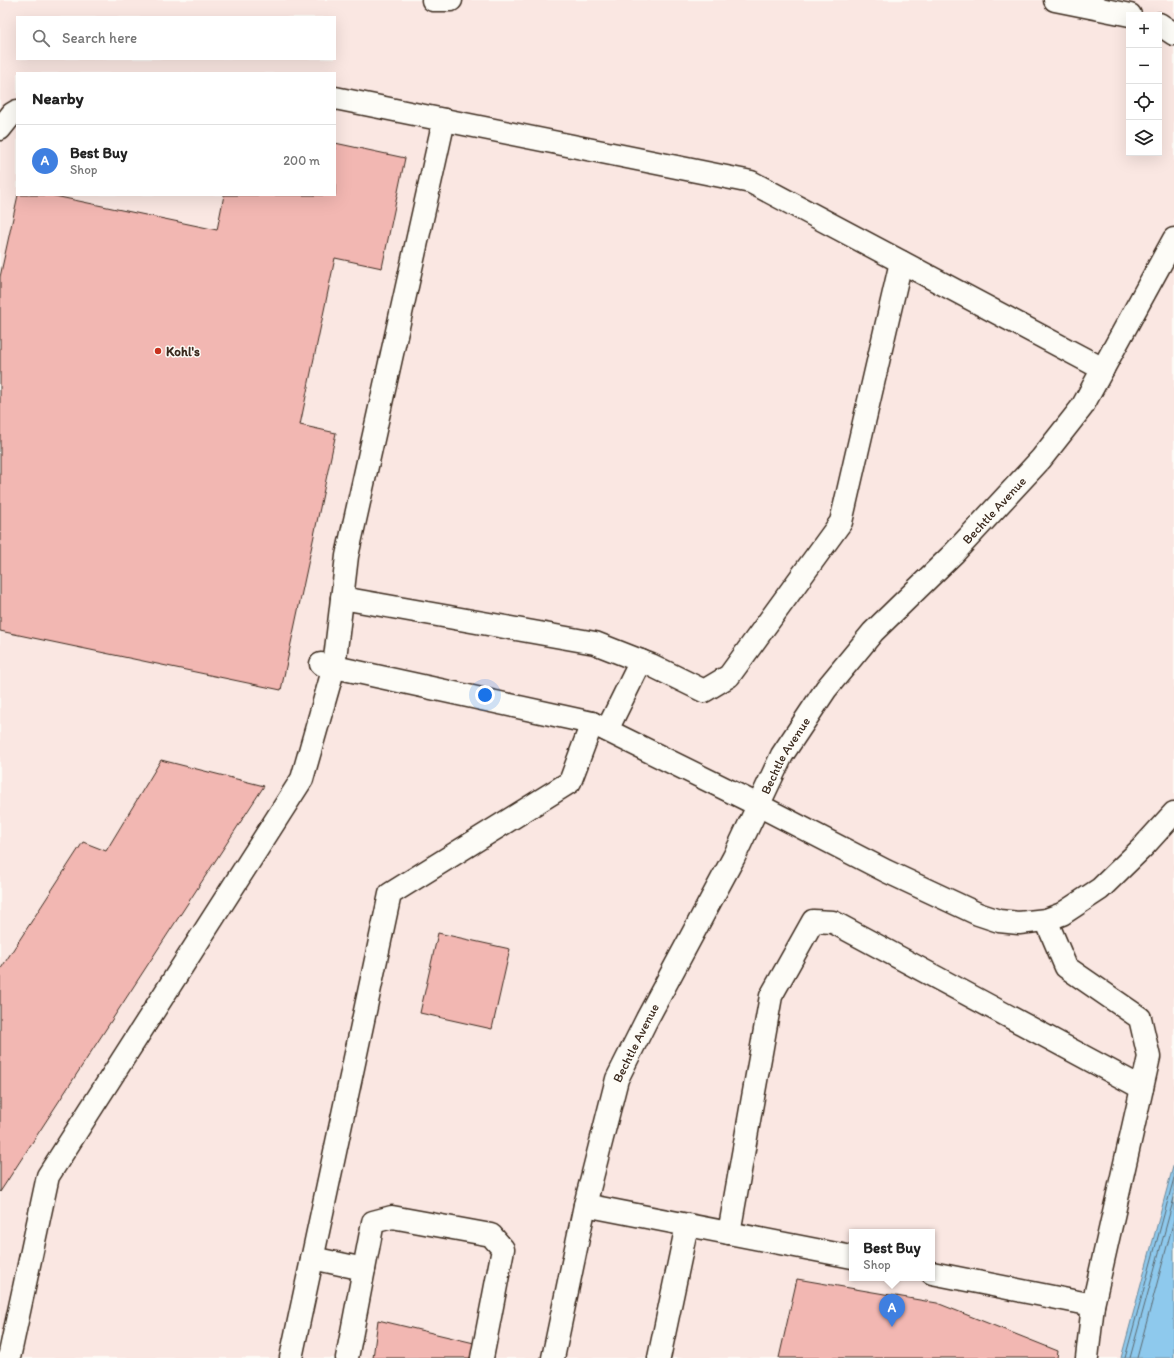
<!DOCTYPE html>
<html lang="en">
<head>
<meta charset="utf-8">
<style>
	:root { --surface:#fff; --page:#f2f2f2; --text:#222; --muted:#767676; --line:#e0e0e0; --accent:#c8321e }
	body { margin:0; font-family:Itim,sans-serif; background:var(--page); color:var(--text) }
	.controls { position:absolute; right:12px; top:12px; display:grid; overflow:hidden; border-radius:0px; box-shadow:0 4px 16px #0002 }
	.controls button { width:36px; height:36px; display:grid; place-items:center; padding:0; border:0; border-bottom:1px solid var(--line); background:var(--surface); color:var(--text); font:20px sans-serif }
	.you { position:absolute; left:485px; top:695px; width:14px; height:14px; margin:-10px; border:3px solid #fff; border-radius:50%; background:#1a73e8; box-shadow:0 0 0 6px #1a73e833 }
	.badge { display:grid; place-items:center; width:26px; height:26px; border-radius:50%; background:var(--accent); color:#fff; font-size:13px; font-weight:700 }
	.pin { position:absolute; translate:-50% -33px; filter:drop-shadow(0 1px 2px #0008) }
	.pin::after { content:''; position:absolute; top:21px; width:14px; height:12px; background:inherit; clip-path:polygon(0 0,100% 0,50% 100%) }
	.popup { position:absolute; left:849px; top:1229px; width:86px; height:52px; box-sizing:border-box; display:grid; place-content:center; border-radius:0px; background:var(--surface); filter:drop-shadow(0 1px 3px #0005); font-size:13px; white-space:nowrap; color:var(--muted) }
	.popup b { font-size:15px; color:var(--text) }
	.popup::after { content:''; position:absolute; left:50%; top:100%; margin-left:-8px; border:8px solid transparent; border-top-color:var(--surface) }
	.list { margin:0; padding:0; list-style:none }
	h2 { display:flex; justify-content:space-between; align-items:center; height:52px; margin:0; padding:0 16px; font-size:17px }
	h2 small { font-size:13px; font-weight:400; color:var(--muted) }
	.list li { display:grid; grid-template-columns:26px 1fr auto; gap:12px; align-items:center; box-sizing:border-box; height:72px; padding:0 16px; border-top:1px solid var(--line) }
	.list b { display:block; font-size:15px; white-space:nowrap }
	.list p { margin:0; font-size:13px; white-space:nowrap; color:var(--muted) }
	.list em { font-size:13px; font-style:normal; color:var(--muted) }
	.icon { flex:none; width:22px; height:22px; fill:none; stroke:currentColor; stroke-width:2; stroke-linecap:round; stroke-linejoin:round }
	.map { position:relative; flex:none; width:1174px; height:1358px; overflow:hidden }
	.search { position:absolute; background:var(--surface); box-shadow:0 4px 16px #0002; left:16px; top:16px; width:320px; height:44px; display:flex; align-items:center; gap:10px; box-sizing:border-box; padding:0 14px; border-radius:0px; color:var(--muted); font-size:15px }
	.panel { position:absolute; background:var(--surface); box-shadow:0 4px 16px #0002; left:16px; top:72px; width:320px; height:124px; border-radius:0px }
	.map>svg:first-child { display:block }
	.built { fill:#fae7e2; fill-rule:evenodd }
	.water { fill:#8ec9ed; stroke:#6d899a }
	.lines { fill:none; stroke-linecap:round; stroke-linejoin:round }
	.shore { stroke:#5c6a71; stroke-width:1 }
	.building { fill:#f2b7b2; stroke:#3b2a1e }
	.minor-casing { stroke:#3b2a1e; stroke-width:25 }
	.minor { stroke:#fdfcf7; stroke-width:22 }
	.poi-dot { fill:#c8321e; stroke:#fdfcf7; stroke-width:1.5 }
	.labels { text-anchor:middle; dominant-baseline:central; stroke-width:3; stroke-linejoin:round; paint-order:stroke }
	.poi-label { font-size:13px; font-weight:bold; fill:#3b2a1e; stroke:#fdfcf7; text-anchor:start }
	.street-label { font-size:13px; fill:#3b2a1e; stroke:#fdfcf7 }
</style>
</head>
<body>
<div class="map">
<svg width="1174" height="1358" viewBox="0 0 1174 1358">
	<rect width="100%" height="100%" fill="#fdfcf7"/>
	<filter id="ink" filterUnits="userSpaceOnUse"><feTurbulence type="fractalNoise" baseFrequency=".025" numOctaves="2"/><feDisplacementMap in="SourceGraphic" scale="8" xChannelSelector="R" yChannelSelector="G"/><feConvolveMatrix kernelMatrix="1 2 1 2 8 2 1 2 1" color-interpolation-filters="sRGB"/></filter>
	<g filter="url(#ink)">
		<path class="built" d="M0 0H1174V1358H0ZM1129 15H1159V153H1129ZM17 17H335V59H17ZM17 73H335V195H17ZM852 1232H932V1278H852Z"/>
		<path class="water" d="M1174 1163V1358H1121Z"/>
		<g class="lines">
			<path class="shore" d="M1125 1358 1174 1178
				M1130 1358 1174 1198
				M1137 1358 1174 1220"/>
		</g>
		<path class="building" d="M335 143 405 158 382 268 335 258 300 425 336 433 281 690 0 631V277L18 195H50L217 230 224 195H335Z
			M161 760 264 786 0 1192V970L83 842 106 851Z
			M438 933 510 949 492 1029 420 1013Z
			M797 1279 937 1303 1058 1351 1057 1358H779Z
			M378 1320 474 1343 470 1358H373Z"/>
		<g class="lines">
			<defs>
				<g id="minor">
					<path d="M433 0H451"/>
					<path d="M1055 0 1130 15"/>
					<path d="M1159 24 1174 34"/>
					<path d="M335 98 751 182 1103 369"/>
					<path d="M0 129 12 114 17 111"/>
					<path d="M342 598 595 643 651 665 704 691 729 676 841 522 901 262"/>
					<path d="M321 664 592 723 758 805 886 871 978 914 999 921 1019 923 1046 920 1062 914 1100 889 1143 847 1174 813"/>
					<path d="M607 730 641 661"/>
					<path d="M1046 920 1066 967 1140 1018 1149 1057 1093 1305 1087 1358"/>
					<path d="M585 1205 852 1257"/>
					<path d="M729 1233 771 996 813 921 833 922 1142 1088"/>
					<path d="M312 1258 364 1269"/>
					<path d="M932 1273 1093 1305"/>
					<path d="M9 1358 48 1176 302 779 334 667 347 556 444 120"/>
					<path d="M291 1358 390 894 570 782 592 723"/>
					<path d="M347 1358 373 1222 392 1217 491 1235 503 1249 482 1358"/>
					<path id="s1" d="M553 1358 585 1205 617 1079 647 1019 734 857 782 755 826 689 873 632 954 553 1041 459 1082 407 1174 239"/>
					<path d="M659 1358 687 1225"/>
				</g>
			</defs>
			<use href="#minor" class="minor-casing"/>
			<use href="#minor" class="minor"/>
		</g>
	</g>
	<circle class="poi-dot" cx="158" cy="351" r="4"/>
	<g class="labels">
		<g class="poi-label">
			<text x="166" y="351">Kohl's</text>
		</g>
		<g class="street-label">
			<text stroke="none"><textPath href="#s1" startOffset="975">Bechtle Avenue</textPath></text>
			<text stroke="none"><textPath href="#s1" startOffset="651">Bechtle Avenue</textPath></text>
			<text stroke="none"><textPath href="#s1" startOffset="327">Bechtle Avenue</textPath></text>
		</g>
	</g>
</svg>
<div class="controls">
<button>+</button>
<button>−</button>
<button><svg class="icon" aria-label="locate" viewBox="0 0 24 24"><circle cx="12" cy="12" r="6"/><path d="M12 2v4M12 18v4M2 12h4M18 12h4"/></svg></button>
<button><svg class="icon" aria-label="layers" viewBox="0 0 24 24"><path d="M12 4l9 5-9 5-9-5zM3 14l9 5 9-5"/></svg></button>
</div>
<div class="you"></div>
<div class="pin badge" style="left:892px;top:1327px;background:#3f7fe0">A</div>
<div class="popup"><b>Best Buy</b>Shop</div>
<div class="search"><svg class="icon" aria-label="search" viewBox="0 0 24 24"><circle cx="10" cy="10" r="6"/><path d="M15 15l6 6"/></svg>Search here</div>
<section class="panel">
<h2>Nearby<small></small></h2>
<ul class="list">
<li><span class="badge" style="background:#3f7fe0">A</span><div><b>Best Buy</b><p>Shop</p></div><em>200 m</em></li>
</ul>
</section>
</div>
</body>
</html>
